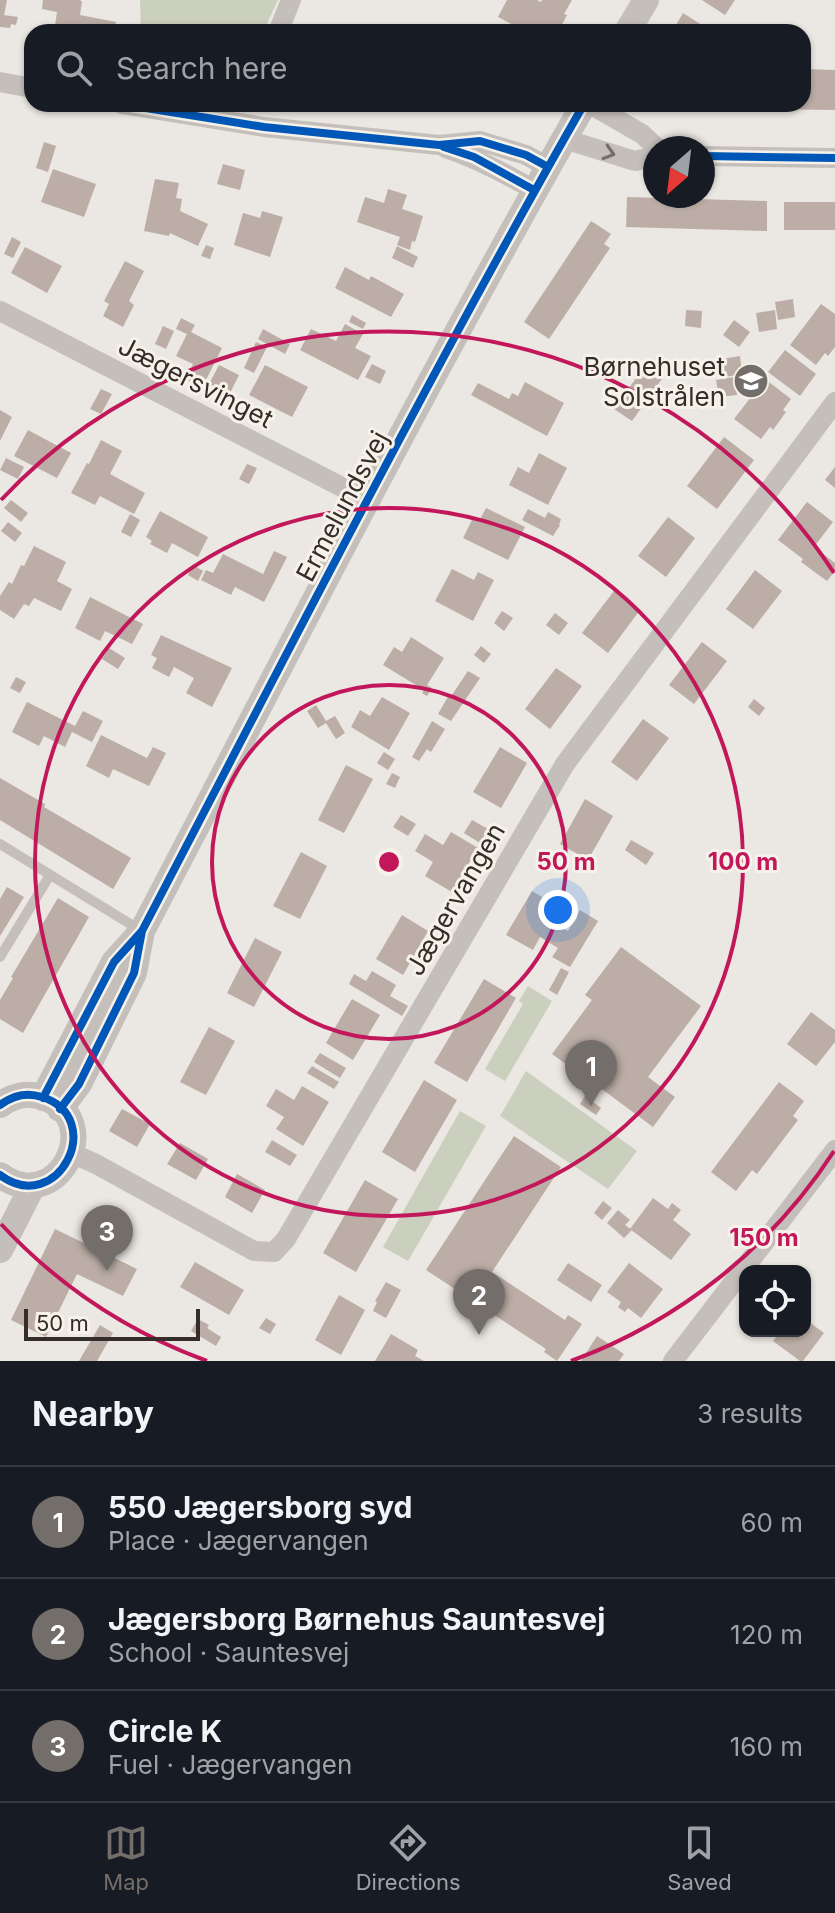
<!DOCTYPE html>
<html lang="en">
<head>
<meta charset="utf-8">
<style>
	:root { --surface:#171b24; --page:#20242c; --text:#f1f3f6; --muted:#9ea1a6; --line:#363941; --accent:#746e6a }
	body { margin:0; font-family:Inter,sans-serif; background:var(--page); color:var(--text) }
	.controls { position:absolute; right:24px; bottom:24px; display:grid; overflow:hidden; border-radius:16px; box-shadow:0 2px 6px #0004 }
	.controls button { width:72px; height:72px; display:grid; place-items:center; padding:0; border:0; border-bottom:2px solid var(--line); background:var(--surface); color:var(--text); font:40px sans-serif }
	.compass { position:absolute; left:643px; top:136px; width:72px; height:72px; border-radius:50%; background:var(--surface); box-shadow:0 2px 6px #0004; rotate:208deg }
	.scale { position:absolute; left:24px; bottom:20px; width:176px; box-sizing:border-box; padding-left:8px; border:4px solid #342d29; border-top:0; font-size:22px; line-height:28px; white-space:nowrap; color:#342d29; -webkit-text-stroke:6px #f7f2e9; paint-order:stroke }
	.you { position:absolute; left:558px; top:910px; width:28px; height:28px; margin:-20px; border:6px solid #fff; border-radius:50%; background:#1a73e8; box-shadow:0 0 0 12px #1a73e833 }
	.badge { display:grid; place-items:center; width:52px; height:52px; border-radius:50%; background:var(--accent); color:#fff; font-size:26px; font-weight:700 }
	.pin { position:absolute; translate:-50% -66px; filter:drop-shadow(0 2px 4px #0008) }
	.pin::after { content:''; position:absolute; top:42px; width:28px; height:24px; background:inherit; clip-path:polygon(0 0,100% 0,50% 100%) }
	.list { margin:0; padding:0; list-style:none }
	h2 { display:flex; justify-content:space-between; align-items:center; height:104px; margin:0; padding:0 32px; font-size:34px }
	h2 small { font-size:26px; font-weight:400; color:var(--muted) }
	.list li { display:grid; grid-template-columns:52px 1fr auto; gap:24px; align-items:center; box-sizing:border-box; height:112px; padding:0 32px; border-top:2px solid var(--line) }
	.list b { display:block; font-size:30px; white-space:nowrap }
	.list p { margin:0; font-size:26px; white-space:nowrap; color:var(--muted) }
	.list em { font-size:26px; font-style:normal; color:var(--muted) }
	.icon { flex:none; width:44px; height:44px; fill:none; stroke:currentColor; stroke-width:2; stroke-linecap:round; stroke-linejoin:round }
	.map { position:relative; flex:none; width:835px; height:1361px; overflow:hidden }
	.search { position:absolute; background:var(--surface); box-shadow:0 2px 6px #0004; left:24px; right:24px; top:24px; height:88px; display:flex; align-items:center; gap:20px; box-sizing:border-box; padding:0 28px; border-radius:24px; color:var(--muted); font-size:30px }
	.sheet { height:440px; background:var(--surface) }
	nav { display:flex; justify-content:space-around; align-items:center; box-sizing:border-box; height:112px; border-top:2px solid var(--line); background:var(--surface); font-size:22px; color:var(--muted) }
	nav a { display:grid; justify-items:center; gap:4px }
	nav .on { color:var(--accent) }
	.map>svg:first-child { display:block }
	.green { fill:#cbcfbd }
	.building { fill:#bcaea6 }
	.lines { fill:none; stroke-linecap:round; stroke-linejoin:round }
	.service { stroke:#c4bfba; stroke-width:10 }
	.minor { stroke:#c4bfba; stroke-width:20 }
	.tertiary { stroke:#c4bfba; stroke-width:26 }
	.cycleway-casing { stroke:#f7f2e9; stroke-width:13 }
	.cycleway { stroke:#0057b8; stroke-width:8 }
	.oneway { stroke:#756f6a }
	.ring { fill:none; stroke:#c2185b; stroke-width:4 }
	.labels { text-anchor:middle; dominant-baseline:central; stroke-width:6; stroke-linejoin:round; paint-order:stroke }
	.poi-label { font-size:26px; fill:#342d29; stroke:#f7f2e9; text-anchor:end }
	.street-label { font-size:26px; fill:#342d29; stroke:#f7f2e9 }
	.centre { fill:#c2185b; stroke:#f7f2e9; stroke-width:4 }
	.ring-label { font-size:24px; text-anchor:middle; font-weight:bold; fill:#c2185b; stroke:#f7f2e9; stroke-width:6; stroke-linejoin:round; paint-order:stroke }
</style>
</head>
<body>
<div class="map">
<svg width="835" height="1361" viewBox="0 0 835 1361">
	<rect width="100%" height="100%" fill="#ebe7e2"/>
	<path class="green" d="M140 0H278L263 32H141Z
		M528 986 552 1001 505 1081 485 1069 523 1004 519 1001Z
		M526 1071 637 1151 608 1189 500 1116Z
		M460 1111 486 1126 408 1261 383 1247Z"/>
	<path class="building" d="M0 0H7L4 15 18 17 16 25 11 24 10 28 0 27Z
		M43 0H80L82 2 80 15 116 22 115 32H54L57 12 42 9Z
		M507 0H537L541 2 542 0H572L564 14 567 15 558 32H527L498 17Z
		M702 0H735L725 15Z
		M683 13 713 32H672Z
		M803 69 835 70V110L756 109V104H803Z
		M676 104H737V109L678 108Z
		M44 142 56 146 48 172 36 168Z
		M223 164 245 170 240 190 217 184Z
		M53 169 96 184 84 217 41 202Z
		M155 179 179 183 176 198 182 199 180 211 208 224 198 246 170 233 169 236 144 231Z
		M388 189 407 195 402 209 423 216 415 242 412 241 410 250 397 245 400 237 357 222 365 197 384 203Z
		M627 197 767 201V231L626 227Z
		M784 202H835V230H784Z
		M262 211 283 217 270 257 234 245 243 213 260 218Z
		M591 221 611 234 604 244 610 248 549 339 524 322Z
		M12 237 21 242 13 258 4 254Z
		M206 245 214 248 210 259 201 256Z
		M397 246 418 257 413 268 392 258Z
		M25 247 62 266 47 293 11 273Z
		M125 261 144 271 129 301 134 305 123 327 103 316 109 304 104 301Z
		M345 267 369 280 371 276 404 294 391 317 335 288Z
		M793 299 795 317 778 320 775 302Z
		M821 304 835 314V347L828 356 825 353 816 365 790 345Z
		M686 310 702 311 701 328 685 326Z
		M775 310 777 329 759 332 756 313Z
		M352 315 366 323 363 329 349 322Z
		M181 318 195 325 191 332 222 348 202 388 186 379 193 364 176 356 187 334 176 329Z
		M734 320 750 332 739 347 723 335Z
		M345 324 363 334 355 348 371 356 358 380 300 350 311 329 336 341Z
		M163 326 174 331 166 349 155 344Z
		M263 329 290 344 285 354 258 339Z
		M256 342 267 347 254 373 244 368Z
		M785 350 816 374 800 396 768 372Z
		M740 356 742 374 725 377 722 359Z
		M372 364 386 371 380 384 365 377Z
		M646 364 664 376 632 421 614 409Z
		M219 365 239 375 229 395 209 384Z
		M265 365 308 387 292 417 249 395Z
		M734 377 737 395 719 397 716 380Z
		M765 379 791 399 783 410 786 412 773 430 770 427 761 439 734 419Z
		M525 382 564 403 547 436 471 395 478 383 509 399 512 393 518 396Z
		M101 389 112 394 101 414 90 409Z
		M0 410 12 417 0 441Z
		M28 430 71 453 57 478 14 456Z
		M724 437 754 460 717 509 687 486Z
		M101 440 122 451 110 474 145 493 134 514 100 496 95 505 71 493 87 463 89 464Z
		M539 453 567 468 548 505 509 485 518 467 529 473Z
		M6 458 24 467 18 479 0 470Z
		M247 464 257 468 249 484 239 479Z
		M835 467V488L825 480Z
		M11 500 28 513 21 522 4 508Z
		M807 502 833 522 814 547 835 563V571L827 581 801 562 803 559 778 540Z
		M486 508 525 527 508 560 463 538 473 518 479 521Z
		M528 509 545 518 548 512 561 519 559 525H560L553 536 522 520Z
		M160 511 208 537 198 557 172 543 167 553 150 544 152 541 146 537Z
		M130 514 140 520 131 537 121 532Z
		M668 517 695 538 666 577 638 556Z
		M8 522 22 533 15 542 1 531Z
		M34 546 66 562 57 581 72 589 61 611 34 598 29 606 24 604 14 619 0 610V596L9 582 12 584 21 565 24 566Z
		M274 551 287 557 264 602 235 587 231 595 201 580 206 570 213 573 223 554 263 574Z
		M193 565 203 571 198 581 188 575Z
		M452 569 474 580 478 572 494 580 473 621 435 601Z
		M755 570 782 591 753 629 726 609Z
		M614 591 640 610 608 653 582 633Z
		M90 597 143 624 132 644 105 631 100 641 75 628Z
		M502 611 513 618 504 631 494 623Z
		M555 613 568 623 559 635 546 625Z
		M161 635 232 668 212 707 186 693 194 678 174 667 169 677 152 668 157 658 151 655Z
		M411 637 444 658 427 685 432 688 427 696 422 693 424 690 383 665 394 647 402 652Z
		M702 642 727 661 694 704 669 685Z
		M481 646 491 654 484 663 474 655Z
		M109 648 125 658 118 669 102 659Z
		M556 668 582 686 550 729 525 709Z
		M468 671 480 678 451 721 438 714 449 695 459 701 452 695Z
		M16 677 26 682 20 693 10 688Z
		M382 697 410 713 389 750 351 727 360 710 370 716Z
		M754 699 765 708 759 716 748 707Z
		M27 702 75 726 83 711 103 721 92 742 72 732 65 747 44 736 39 746 12 732Z
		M316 705 326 721 335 716 345 733 336 739 326 723 318 728 307 711Z
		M643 719 669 738 637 781 611 762Z
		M432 721 445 729 431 752 427 749 419 761 412 757Z
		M101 735 147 758 153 747 166 753 149 786 113 769 109 778 86 766Z
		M500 747 527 763 501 808 473 792Z
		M384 752 395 759 388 770 377 763Z
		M346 765 373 779 344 833 318 820Z
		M392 773 400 777 395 788 386 784Z
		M0 778 45 804 44 807 131 858 113 889 0 820Z
		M585 799 613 816 588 860 560 844Z
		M401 815 416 824 408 836 393 827Z
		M472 820 488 829 480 843 464 833Z
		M451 832 478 848 452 892 425 876 433 862 415 851 425 834 443 845Z
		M631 840 654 853 646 865 625 850Z
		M301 852 327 866 300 919 273 906Z
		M7 887 24 897 0 936V899Z
		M532 891 559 907 551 921 568 931 580 910 598 921 570 967 552 957 558 948 540 937 533 950 506 935Z
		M58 898 89 917 23 1033 0 1019V1000L13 978 11 977Z
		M402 915 428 931 403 975 376 959Z
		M255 938 282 952 254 1007 227 993Z
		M621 947 701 1006 648 1077 675 1097 653 1127 568 1064 567 1065 552 1054 592 1000 585 995Z
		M561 968 569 972 557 995 549 990Z
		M372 971 396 985 390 996 408 1006 402 1016 349 984 354 974 366 981Z
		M484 979 516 998 467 1082 434 1063Z
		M352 999 380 1015 353 1060 326 1043Z
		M811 1012 835 1030V1042L816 1066 787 1044Z
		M209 1027 235 1041 206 1095 180 1082Z
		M320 1053 346 1068 340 1078 314 1062Z
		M312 1066 339 1082 334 1089 307 1073Z
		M424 1080 457 1100 415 1172 382 1152Z
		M779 1082 804 1101 793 1116 798 1120 757 1174 752 1170 736 1191 711 1172Z
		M302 1086 329 1102 303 1146 276 1129 284 1117 266 1106 276 1089 294 1100Z
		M585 1096 601 1108 596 1115 580 1104Z
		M122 1109 150 1124 137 1147 109 1131Z
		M514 1136 561 1167 492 1272 565 1320 568 1315 582 1324 557 1361 544 1352 546 1349 426 1270Z
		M272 1140 297 1155 290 1166 265 1152Z
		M180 1143 208 1159 196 1180 167 1164Z
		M237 1174 265 1190 252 1213 225 1197Z
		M365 1180 398 1199 356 1272 323 1253Z
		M653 1198 668 1209 672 1203 681 1210 673 1220 691 1234 671 1260 630 1229Z
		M603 1201 612 1208 602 1220 594 1213Z
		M618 1210 630 1220 625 1225 632 1230 624 1238 607 1223Z
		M55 1229 137 1269 123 1296 77 1274 46 1337 11 1320Z
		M195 1262 244 1290 229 1315 180 1287Z
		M568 1263 602 1285 591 1302 557 1280Z
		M629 1263 663 1289 641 1318 628 1308 625 1312 618 1307 621 1302 607 1292Z
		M386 1282 401 1290 386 1318 373 1311 377 1302 375 1301Z
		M339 1295 365 1310 341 1355 315 1340Z
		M266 1318 276 1324 270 1334 259 1328Z
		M198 1319 209 1325 207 1328 221 1337 216 1346 191 1331Z
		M805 1319 824 1333 803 1361H800L773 1341 781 1331H805Z
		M100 1325 113 1333 97 1361H79Z
		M391 1334 418 1350 415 1356 424 1361H375Z
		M597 1336 624 1354 619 1361H581Z"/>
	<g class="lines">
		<path class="service" d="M0 844 140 930
			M0 957 50 875"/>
		<path class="minor" d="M278 32 291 0
			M0 82 32 88
			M121 104 264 127 439 145 480 141 526 155 548 167
			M590 104 642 134 657 148
			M564 139 635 161 655 156
			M446 148C478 159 505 173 534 190
			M703 156 835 158
			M0 311 367 500
			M71 1153 96 1164 254 1251 274 1252 286 1239 565 764 835 402
			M673 1361 835 1150"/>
		<path class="tertiary" d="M627 32 646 0
			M43 1098 114 962 142 931C287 654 429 375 584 104
			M0 1105C12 1096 27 1092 42 1097 108 1118 58 1218 0 1175
			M60 1109 79 1084 134 973 142 931
			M0 1250 33 1185"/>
		<defs>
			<path id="cycleway" d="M121 104 264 127 439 145 480 141 526 155 548 167
				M444 147 474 157 534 190
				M703 156 835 158
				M43 1098 114 962 142 931C287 654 429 375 584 104
				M0 1105C12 1096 27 1092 42 1097 108 1118 58 1218 0 1175
				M60 1109 79 1084 134 973 142 931"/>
		</defs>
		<use href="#cycleway" class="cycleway-casing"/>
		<use href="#cycleway" class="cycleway"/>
	</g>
	<defs><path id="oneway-chevron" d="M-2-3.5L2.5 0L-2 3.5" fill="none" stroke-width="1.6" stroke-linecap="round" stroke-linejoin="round" transform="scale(2)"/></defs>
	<use class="oneway" href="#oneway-chevron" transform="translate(609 153) rotate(17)"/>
	<g class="ring">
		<circle cx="389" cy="862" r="177"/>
		<circle cx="389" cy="862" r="354"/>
		<path d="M834 1151A531 531 0 0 1 571 1361M207 1361A531 531 0 0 1 1 1224M1 500A531 531 0 0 1 834 573"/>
	</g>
	<defs>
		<symbol id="school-disc" viewBox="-11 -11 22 22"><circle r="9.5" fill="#746e6a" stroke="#f7f2e9"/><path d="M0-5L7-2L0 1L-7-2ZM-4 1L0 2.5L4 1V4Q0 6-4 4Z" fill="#fff"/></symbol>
	</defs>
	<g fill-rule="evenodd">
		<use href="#school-disc" x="731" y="361" width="40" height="40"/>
	</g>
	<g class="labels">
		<g class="poi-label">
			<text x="725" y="366">Børnehuset<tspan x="725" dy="30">Solstrålen</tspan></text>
		</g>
		<g class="street-label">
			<text transform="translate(196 382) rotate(27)">Jægersvinget</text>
			<text transform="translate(342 506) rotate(-62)">Ermelundsvej</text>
			<text transform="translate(455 899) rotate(-60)">Jægervangen</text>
		</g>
	</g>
	<circle cx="389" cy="862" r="12" class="centre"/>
	<g class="ring-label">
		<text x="566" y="870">50 m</text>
		<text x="743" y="870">100 m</text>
		<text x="764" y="1246">150 m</text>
	</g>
</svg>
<div class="controls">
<button><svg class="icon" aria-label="locate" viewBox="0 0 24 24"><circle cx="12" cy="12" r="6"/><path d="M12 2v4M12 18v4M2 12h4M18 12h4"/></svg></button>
</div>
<svg class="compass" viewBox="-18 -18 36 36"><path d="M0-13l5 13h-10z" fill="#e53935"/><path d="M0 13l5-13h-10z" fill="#9ea1a6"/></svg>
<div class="scale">50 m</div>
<div class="you"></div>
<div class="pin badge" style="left:591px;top:1106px">1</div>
<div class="pin badge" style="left:479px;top:1335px">2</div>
<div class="pin badge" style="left:107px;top:1271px">3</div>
<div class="search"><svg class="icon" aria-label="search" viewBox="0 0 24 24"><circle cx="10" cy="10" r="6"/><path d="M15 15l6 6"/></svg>Search here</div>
</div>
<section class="sheet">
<h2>Nearby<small>3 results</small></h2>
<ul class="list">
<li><span class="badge">1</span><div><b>550 Jægersborg syd</b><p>Place · Jægervangen</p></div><em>60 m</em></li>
<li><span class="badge">2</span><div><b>Jægersborg Børnehus Sauntesvej</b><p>School · Sauntesvej</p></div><em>120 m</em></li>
<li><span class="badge">3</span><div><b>Circle K</b><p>Fuel · Jægervangen</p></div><em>160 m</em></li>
</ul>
</section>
<nav>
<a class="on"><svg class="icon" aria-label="map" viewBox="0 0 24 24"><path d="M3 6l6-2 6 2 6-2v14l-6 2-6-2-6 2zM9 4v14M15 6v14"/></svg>Map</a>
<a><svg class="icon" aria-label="directions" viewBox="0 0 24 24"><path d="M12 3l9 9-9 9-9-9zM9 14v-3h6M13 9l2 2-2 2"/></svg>Directions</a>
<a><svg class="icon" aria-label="saved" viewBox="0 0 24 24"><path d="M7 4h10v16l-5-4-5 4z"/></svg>Saved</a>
</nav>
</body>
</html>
